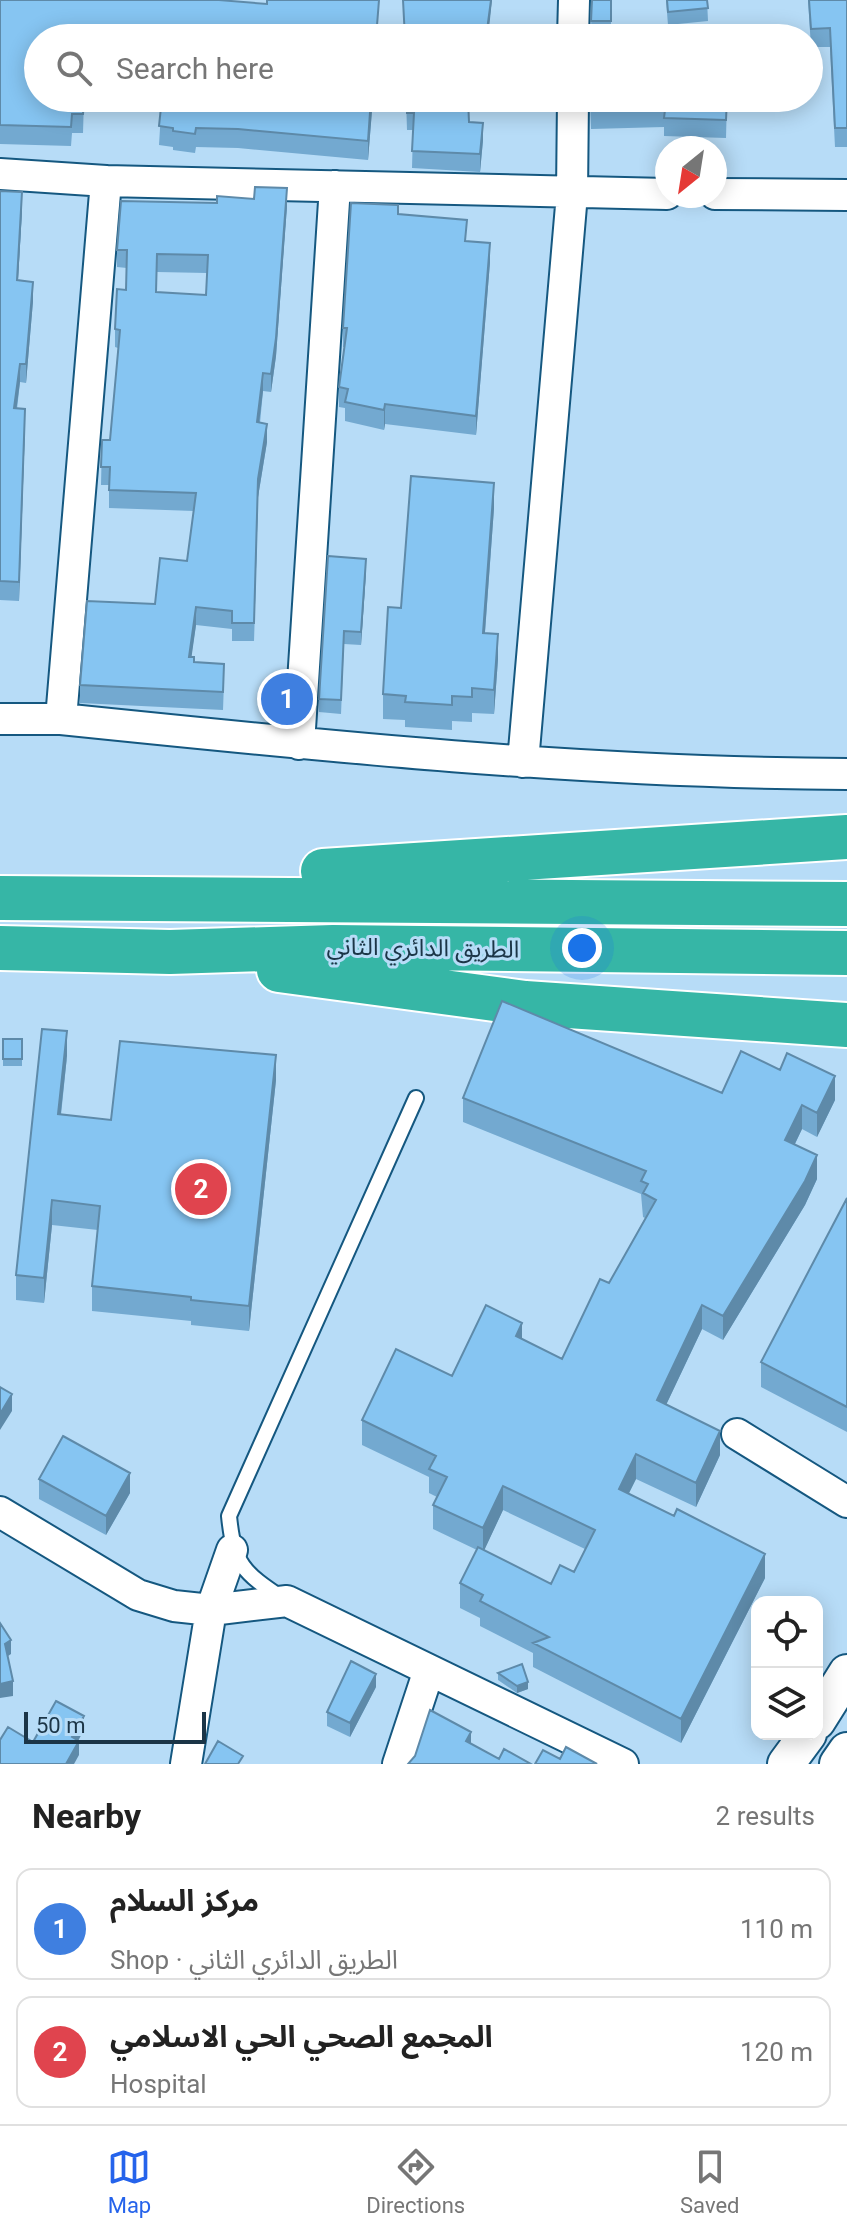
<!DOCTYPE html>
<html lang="en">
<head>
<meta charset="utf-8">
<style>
	:root { --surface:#fff; --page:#f6f6f6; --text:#222; --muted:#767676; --line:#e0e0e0; --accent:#2563eb }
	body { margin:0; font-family:Roboto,"Noto Sans Arabic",sans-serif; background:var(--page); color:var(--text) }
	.controls { position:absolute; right:24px; bottom:24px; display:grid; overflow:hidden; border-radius:16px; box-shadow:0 4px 20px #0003 }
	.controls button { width:72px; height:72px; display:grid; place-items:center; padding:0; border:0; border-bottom:2px solid var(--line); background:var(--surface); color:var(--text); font:40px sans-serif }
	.compass { position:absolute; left:655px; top:136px; width:72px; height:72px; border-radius:50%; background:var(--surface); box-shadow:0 4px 20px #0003; rotate:210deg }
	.scale { position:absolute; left:24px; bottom:20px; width:182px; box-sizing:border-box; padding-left:8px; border:4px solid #1b3547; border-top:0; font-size:22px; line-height:28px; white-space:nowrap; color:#1b3547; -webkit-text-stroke:6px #b7dcf7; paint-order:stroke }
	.you { position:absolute; left:582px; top:948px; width:28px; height:28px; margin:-20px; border:6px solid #fff; border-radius:50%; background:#1a73e8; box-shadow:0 0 0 12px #1a73e833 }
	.badge { display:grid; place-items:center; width:52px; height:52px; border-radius:50%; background:var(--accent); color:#fff; font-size:26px; font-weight:700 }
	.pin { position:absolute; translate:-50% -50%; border:4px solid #fff; box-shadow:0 2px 8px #0006 }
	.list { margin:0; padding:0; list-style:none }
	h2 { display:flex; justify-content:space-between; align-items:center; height:104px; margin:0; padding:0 32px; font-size:34px }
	h2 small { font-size:26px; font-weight:400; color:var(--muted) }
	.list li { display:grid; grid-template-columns:52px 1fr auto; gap:24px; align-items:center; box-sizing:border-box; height:112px; margin:0 16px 16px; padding:0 16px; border:2px solid var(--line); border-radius:16px }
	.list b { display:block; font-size:30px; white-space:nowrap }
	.list p { margin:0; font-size:26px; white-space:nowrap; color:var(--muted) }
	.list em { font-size:26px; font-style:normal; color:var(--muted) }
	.icon { flex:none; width:44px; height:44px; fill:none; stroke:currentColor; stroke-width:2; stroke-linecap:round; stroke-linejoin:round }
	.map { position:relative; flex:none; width:847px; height:1764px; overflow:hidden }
	.search { position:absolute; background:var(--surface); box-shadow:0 4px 20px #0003; left:24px; right:24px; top:24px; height:88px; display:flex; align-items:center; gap:20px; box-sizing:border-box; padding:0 28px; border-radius:44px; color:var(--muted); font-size:30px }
	.sheet { height:360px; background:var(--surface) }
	nav { display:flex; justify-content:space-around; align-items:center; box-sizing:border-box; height:112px; border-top:2px solid var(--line); background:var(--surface); font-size:22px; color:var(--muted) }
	nav a { display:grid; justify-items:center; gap:4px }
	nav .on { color:var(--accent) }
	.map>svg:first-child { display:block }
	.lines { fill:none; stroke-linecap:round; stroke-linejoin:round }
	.service-casing { stroke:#155880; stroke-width:18 }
	.minor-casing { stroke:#155880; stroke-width:34 }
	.tertiary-casing { stroke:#155880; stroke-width:40 }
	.trunk-casing { stroke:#fff; stroke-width:48 }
	.service { stroke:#fff; stroke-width:14 }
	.minor { stroke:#fff; stroke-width:30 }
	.tertiary { stroke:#fff; stroke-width:36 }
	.trunk { stroke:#36b6a6; stroke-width:44 }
	.wall { fill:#73a9d0; fill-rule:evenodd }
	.shaded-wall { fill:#5e8aa9 }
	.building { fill:#86c5f2; stroke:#5e8aa9; stroke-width:2; fill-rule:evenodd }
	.labels { text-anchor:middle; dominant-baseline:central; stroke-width:6; stroke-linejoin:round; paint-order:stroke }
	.street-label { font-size:24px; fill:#1b3547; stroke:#b7dcf7 }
</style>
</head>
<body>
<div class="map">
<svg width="847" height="1764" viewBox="0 0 847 1764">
	<rect width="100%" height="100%" fill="#b7dcf7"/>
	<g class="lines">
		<defs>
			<path id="service" d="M283 1599C243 1572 234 1565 229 1516L416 1098"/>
			<path id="minor" d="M573 38 574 0
				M0 174 106 181 667 194
				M715 194 847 195
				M0 719H61C322 746 584 773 847 774
				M61 719 106 181
				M299 744 335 186
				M523 762 572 194 573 98
				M737 1434 847 1502
				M0 1512 138 1595 174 1606 211 1610 287 1601 623 1764
				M186 1764 211 1610 232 1550
				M398 1764 429 1670"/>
			<path id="tertiary" d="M817 1721 847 1673
				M786 1764 808 1734
				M838 1764 847 1751"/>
			<path id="trunk" d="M323 871 847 837
				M0 898 847 904
				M0 948 170 952 333 947 847 953
				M279 970 525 1003 847 1025"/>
		</defs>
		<use href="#service" class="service-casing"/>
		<use href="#minor" class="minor-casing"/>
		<use href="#tertiary" class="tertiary-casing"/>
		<use href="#trunk" class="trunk-casing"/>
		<use href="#service" class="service"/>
		<use href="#minor" class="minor"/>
		<use href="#tertiary" class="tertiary"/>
		<use href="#trunk" class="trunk"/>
	</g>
	<path class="wall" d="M0 0 267 4 379 0V11L38 38 84 98 83 133H72L71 146 0 144Z
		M592 0H611V28H591Z
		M666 0H707L708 21 668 25Z
		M808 0H847V147H835L830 47H811Z
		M148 98H373L368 160 238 148 196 147 195 153 173 150V147L159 145 161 112 148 111Z
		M406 98 469 122 483 140 480 172 412 168 413 130H407Z
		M590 98H727L726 138 664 136V127L591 129Z
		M0 191 22 211 18 280 33 301 26 383 20 382 17 409 25 428 19 601 0 600Z
		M287 206 276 356 271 392 263 391 260 423 267 442 258 497 254 641H232V629L196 625 191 657 194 662 224 682 223 710 80 703V685L155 604 187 561 194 511 109 508V485H101L102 440H110L118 348 115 347V329L126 290 127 268 117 267V250ZM157 272 207 273 206 295 156 292Z
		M398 214 467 241 490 262 476 435 385 424 384 430 345 421V408L339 407V387L344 347H343V328Z
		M494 508 485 633 498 659 494 714 472 713V722L452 721V730L405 727V720L383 719V694L401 608Z
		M366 572 361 645 344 644 341 714 319 712V699Z
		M3 1039H22V1066H3Z
		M67 1056 61 1115 111 1120 276 1080 249 1331 191 1325V1321L92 1311V1286L98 1230 52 1225 44 1303 16 1300V1275Z
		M722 1093 835 1100 817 1137 802 1129 795 1144 817 1179 805 1205 723 1340 702 1329 666 1405 720 1455 696 1507 636 1479 629 1493 765 1578 681 1743 533 1667V1653L480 1626V1618L460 1608V1583L477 1550 433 1529V1505L437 1497 429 1493V1477L362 1445V1420L522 1340 562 1359 609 1283 645 1218 643 1217 641 1194 463 1122V1098ZM503 1510 585 1549 574 1572 551 1584 484 1550Z
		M847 1198V1432L761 1387V1362Z
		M39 1479 130 1493 106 1535 39 1499Z
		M498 1673 528 1689 517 1693 498 1680Z
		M376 1687 350 1737 327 1726V1712Z"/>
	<path class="shaded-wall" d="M491 0H492L488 38H486Z
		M371 98H373L368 160V141Z
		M483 123V140L480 172V154Z
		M287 188V206L276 356 271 392V374Z
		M22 192V211L17 298V280Z
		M490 243V262L476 435V416Z
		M33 282V301L26 383V364Z
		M20 364V382L14 427V408Z
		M263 373V391L257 440V422Z
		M385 404V424L384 430V410Z
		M25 409V428L19 601V582Z
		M267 424V442L258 497 254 641 258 479Z
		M494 483V508L483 658V633Z
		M366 559V572L361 645V632Z
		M196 607V625L189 675V657Z
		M498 634V659L494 714V690Z
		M67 1031V1056L58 1139V1114Z
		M276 1055V1080L249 1331V1306Z
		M835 1076V1100L817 1137V1113Z
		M802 1105V1129L785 1164V1140Z
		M817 1155V1179L805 1205 723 1340V1316Z
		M52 1200V1225L44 1303V1278Z
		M702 1305V1329L657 1424V1400Z
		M522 1323V1347L516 1336Z
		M12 1394V1411L0 1430V1414Z
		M720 1431V1455L696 1507V1483Z
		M636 1454V1479L619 1513V1489Z
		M130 1473V1493L106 1535V1516Z
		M503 1486V1510L483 1553V1528Z
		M765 1554V1578L681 1743V1719Z
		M11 1640V1654L5 1658V1644Z
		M376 1674V1687L350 1737V1723Z
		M13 1681V1696L0 1698V1684Z
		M528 1682V1689L517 1693V1686Z
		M84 1716V1730L72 1752V1737Z
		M471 1732V1745L466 1741Z
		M79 1741V1755L74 1764H66Z"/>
	<path class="building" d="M0 0H219L267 4V0H379L376 38H38V98H84L83 114H72L71 127 0 125Z
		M403 0H491L486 38 465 35V38H405Z
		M592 0H611V21H591Z
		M667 0H707L708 8 668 12Z
		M809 0H847V128H835L830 28 811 29Z
		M162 98H371L368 141 238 129 196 128 195 134 173 131V128L159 126Z
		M407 98H468L469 122 483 123 480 154 412 151 414 113H407Z
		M590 98H727L726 120 664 118 665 110 591 111Z
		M255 187 287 188 276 338 271 374 263 373 257 422 267 424 258 479 254 623H232V611L196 607 189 657H194V662L224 664 223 692 80 685 87 601 155 604 160 558 187 561 196 493 109 490 110 467H101L102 440H110L120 330 115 329 117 289 126 290 127 250H117L121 201 217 203V196L254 199ZM157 254 208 255 206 295 156 292Z
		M0 191 22 192 17 280 33 282 26 364H20L14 408 25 409 19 582 0 581Z
		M351 203 398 205V214L467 220 465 241 490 243 476 416 385 404 384 410 345 402 348 389 339 387 347 328H343Z
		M411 476 494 483 483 633 498 634 494 690 472 688V697L452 696V705L405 702 406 696 383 694 388 607 401 608Z
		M328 556 366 559 361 632 344 631 341 700 319 699Z
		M502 1001 722 1093 741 1051 780 1070 787 1053 835 1076 817 1113 802 1105 785 1140 817 1155 805 1181 723 1316 702 1305 657 1400 720 1431 696 1483 636 1454 619 1489 674 1516 677 1509 765 1554 681 1719 533 1643 549 1637 480 1601 483 1595 460 1583 478 1547 551 1584 560 1565 574 1572 595 1530 503 1486 483 1528 433 1505 447 1477 429 1469 436 1456 362 1420 396 1349 452 1376 486 1305 522 1323 516 1336 562 1359 600 1279 609 1283 656 1200 643 1193 648 1184 641 1181 646 1171 463 1098Z
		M42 1029 67 1031 58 1114 111 1120 120 1041 276 1055 249 1306 191 1300V1297L92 1286 100 1206 52 1200 44 1278 16 1275Z
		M3 1039H22V1059H3Z
		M847 1198V1407L761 1362Z
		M0 1387 12 1394 0 1414Z
		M63 1436 130 1473 106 1516 39 1479Z
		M0 1623 11 1640 5 1644 13 1681 0 1684Z
		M351 1661 376 1674 350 1723 327 1712Z
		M522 1664 528 1682 517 1686 498 1673Z
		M56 1701 84 1716 72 1737 79 1741 66 1764H0V1740L8 1727 33 1742Z
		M430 1710 471 1732 466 1741 499 1759 504 1749 531 1764H408L415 1756Z
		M218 1741 243 1756 238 1764H205Z
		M566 1747 597 1764H535L543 1750 560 1759Z"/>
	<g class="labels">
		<g class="street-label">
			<text transform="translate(423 948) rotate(1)">الطريق الدائري الثاني</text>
		</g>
	</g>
</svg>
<div class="controls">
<button><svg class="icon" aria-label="locate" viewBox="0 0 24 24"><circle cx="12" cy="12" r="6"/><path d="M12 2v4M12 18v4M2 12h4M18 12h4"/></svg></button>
<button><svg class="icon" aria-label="layers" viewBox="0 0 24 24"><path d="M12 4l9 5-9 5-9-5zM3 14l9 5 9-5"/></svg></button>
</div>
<svg class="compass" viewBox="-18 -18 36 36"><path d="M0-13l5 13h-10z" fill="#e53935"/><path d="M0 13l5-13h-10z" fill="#767676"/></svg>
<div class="scale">50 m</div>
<div class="you"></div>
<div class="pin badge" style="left:287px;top:699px;background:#3f7fe0">1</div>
<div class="pin badge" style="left:201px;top:1189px;background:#e0444e">2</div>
<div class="search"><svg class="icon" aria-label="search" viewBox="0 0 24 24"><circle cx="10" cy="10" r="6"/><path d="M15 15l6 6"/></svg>Search here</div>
</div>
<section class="sheet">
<h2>Nearby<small>2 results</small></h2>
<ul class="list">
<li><span class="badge" style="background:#3f7fe0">1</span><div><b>مركز السلام</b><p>Shop · الطريق الدائري الثاني</p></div><em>110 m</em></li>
<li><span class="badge" style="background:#e0444e">2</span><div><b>المجمع الصحي الحي الاسلامي</b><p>Hospital</p></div><em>120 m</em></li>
</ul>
</section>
<nav>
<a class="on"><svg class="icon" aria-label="map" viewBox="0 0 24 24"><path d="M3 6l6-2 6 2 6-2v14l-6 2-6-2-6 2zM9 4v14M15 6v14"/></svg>Map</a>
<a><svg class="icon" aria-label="directions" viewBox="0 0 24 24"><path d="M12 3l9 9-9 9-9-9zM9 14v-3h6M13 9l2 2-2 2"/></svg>Directions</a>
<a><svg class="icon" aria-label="saved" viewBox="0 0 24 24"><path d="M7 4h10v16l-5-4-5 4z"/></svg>Saved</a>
</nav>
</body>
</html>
